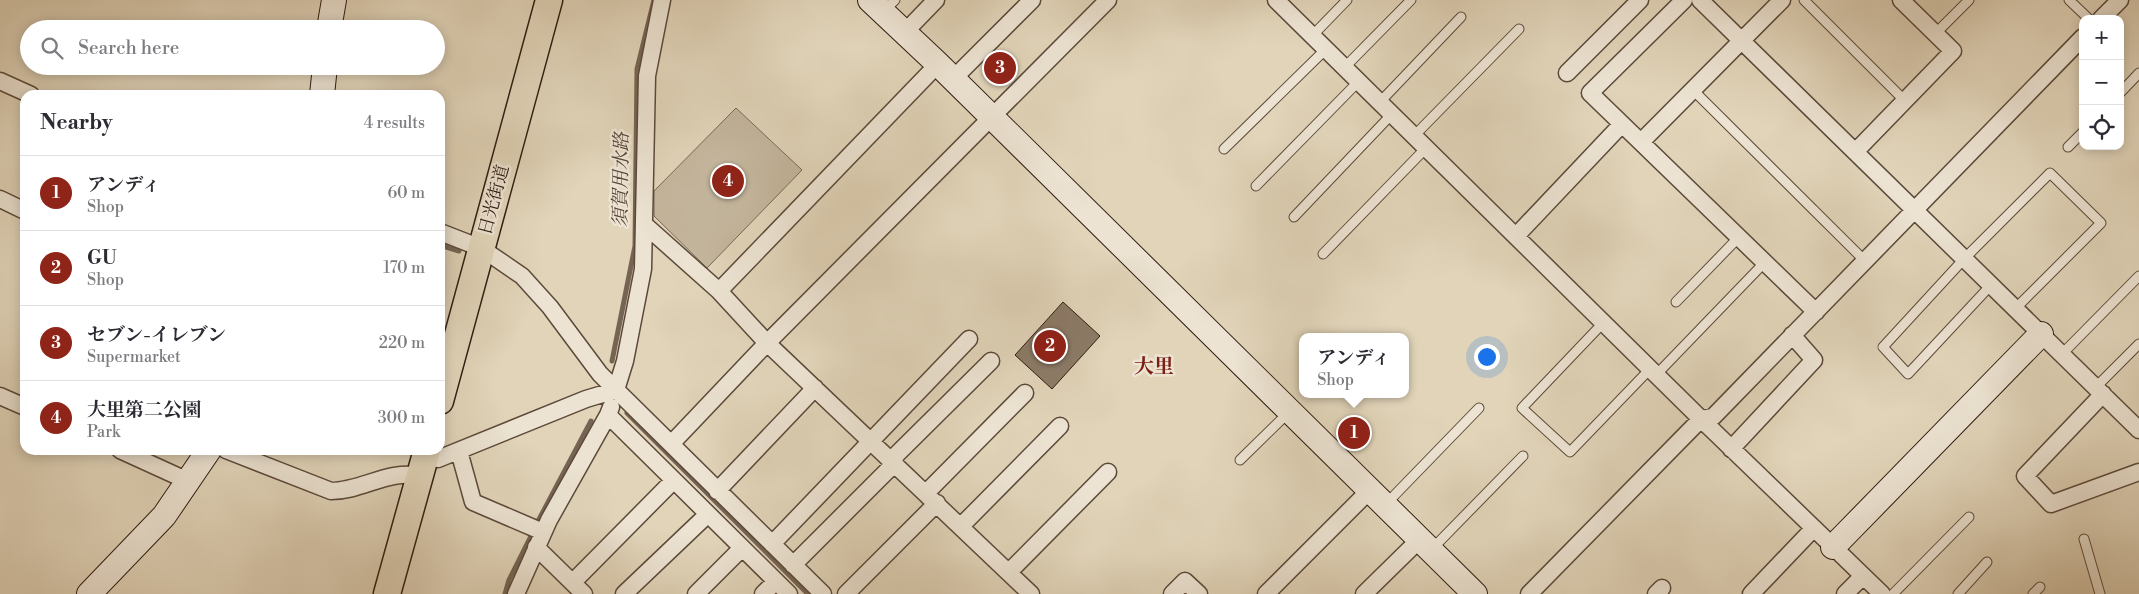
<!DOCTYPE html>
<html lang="en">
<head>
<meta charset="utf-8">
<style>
	:root { --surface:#fff; --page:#f7f7f7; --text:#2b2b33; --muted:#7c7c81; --line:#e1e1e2; --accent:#8f2418 }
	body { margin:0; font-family:"Libre Bodoni","Noto Serif JP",serif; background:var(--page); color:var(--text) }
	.controls { position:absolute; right:15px; top:15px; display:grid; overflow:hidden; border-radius:10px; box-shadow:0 2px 12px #0003 }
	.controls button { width:45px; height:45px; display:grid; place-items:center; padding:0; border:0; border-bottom:1px solid var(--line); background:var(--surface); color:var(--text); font:25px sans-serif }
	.you { position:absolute; left:1486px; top:356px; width:18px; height:18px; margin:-12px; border:4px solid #fff; border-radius:50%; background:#1a73e8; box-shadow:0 0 0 8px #1a73e833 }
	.badge { display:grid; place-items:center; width:32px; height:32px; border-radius:50%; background:var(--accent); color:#fff; font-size:16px; font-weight:700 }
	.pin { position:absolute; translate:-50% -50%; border:2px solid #fff; box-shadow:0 1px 5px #0006 }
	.popup { position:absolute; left:1299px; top:333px; width:110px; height:65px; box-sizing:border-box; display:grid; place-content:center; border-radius:10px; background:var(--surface); filter:drop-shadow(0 1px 4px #0005); font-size:16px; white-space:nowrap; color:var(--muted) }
	.popup b { font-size:19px; color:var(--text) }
	.popup::after { content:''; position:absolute; left:50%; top:100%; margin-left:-10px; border:10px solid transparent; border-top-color:var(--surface) }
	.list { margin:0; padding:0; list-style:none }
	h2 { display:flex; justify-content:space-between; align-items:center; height:65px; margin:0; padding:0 20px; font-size:21px }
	h2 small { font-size:16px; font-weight:400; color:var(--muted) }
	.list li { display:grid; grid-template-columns:32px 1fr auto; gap:15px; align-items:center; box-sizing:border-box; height:75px; padding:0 20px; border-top:1px solid var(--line) }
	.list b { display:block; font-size:19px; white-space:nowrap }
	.list p { margin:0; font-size:16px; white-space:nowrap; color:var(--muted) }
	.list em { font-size:16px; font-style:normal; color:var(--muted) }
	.icon { flex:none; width:28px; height:28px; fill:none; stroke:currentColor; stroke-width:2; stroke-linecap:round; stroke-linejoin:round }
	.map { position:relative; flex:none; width:2139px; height:594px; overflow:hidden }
	.search { position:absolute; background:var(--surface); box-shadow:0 2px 12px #0003; left:20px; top:20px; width:425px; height:55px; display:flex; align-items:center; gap:12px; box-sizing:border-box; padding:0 18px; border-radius:28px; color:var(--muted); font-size:19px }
	.panel { position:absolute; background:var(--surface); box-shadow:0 2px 12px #0003; left:20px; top:90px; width:425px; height:365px; border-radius:15px }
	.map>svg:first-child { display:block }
	.green { fill:#c3b59c; stroke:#796856 }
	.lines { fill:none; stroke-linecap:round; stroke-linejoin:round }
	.stream { stroke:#756453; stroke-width:5 }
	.building { fill:#8c7b68; stroke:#2f1b10 }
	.lane-casing { stroke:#5c493a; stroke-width:11 }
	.street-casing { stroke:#5c493a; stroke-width:19 }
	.secondary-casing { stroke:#2f1b10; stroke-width:26 }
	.primary-casing { stroke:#2f1b10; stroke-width:29 }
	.lane { stroke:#ece3d2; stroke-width:9 }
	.street { stroke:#ece3d2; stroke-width:16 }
	.secondary { stroke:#ece3d2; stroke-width:24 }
	.primary { stroke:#e1d4b9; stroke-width:26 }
	.labels { text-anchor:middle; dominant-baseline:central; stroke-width:5; stroke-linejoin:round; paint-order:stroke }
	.street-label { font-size:18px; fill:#2f1b10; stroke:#ece3d2 }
	.water-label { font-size:19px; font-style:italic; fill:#584637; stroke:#ece3d2 }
	.quarter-label { font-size:20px; font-weight:bold; fill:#7a1f14; stroke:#ece3d2 }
</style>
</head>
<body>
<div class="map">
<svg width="2139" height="594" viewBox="0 0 2139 594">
	<rect width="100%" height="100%" fill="#e1d4b9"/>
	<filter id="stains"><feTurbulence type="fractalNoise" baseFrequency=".004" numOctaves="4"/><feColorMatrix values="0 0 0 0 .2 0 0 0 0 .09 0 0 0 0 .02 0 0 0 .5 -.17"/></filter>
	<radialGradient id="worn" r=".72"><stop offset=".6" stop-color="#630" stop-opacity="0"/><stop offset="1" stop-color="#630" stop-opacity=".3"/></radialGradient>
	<path class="green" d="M736 108 802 170 707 268 654 216V191Z"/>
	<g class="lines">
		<path class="stream" d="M440 245 459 251
			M612 361 635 246 637 69 654 0
			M627 413 808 594
			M536 525 591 421
			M505 594 509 580 533 532"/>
	</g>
	<path class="building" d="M1063 302 1100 336 1052 389 1015 355Z"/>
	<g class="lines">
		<defs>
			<path id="lane" d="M1804 0 1905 101
				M2069 0 2089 19
				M883 12 895 0
				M1936 33 1969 0
				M1312 36 1347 0
				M1345 67 1411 0
				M1693 90 1865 261
				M2120 93 2139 73
				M1380 102 1461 17
				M1414 136 1519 29
				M2068 147 2083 132
				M1224 149 1326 49
				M1256 186 1359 81
				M1294 217 1392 114
				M1323 254 1426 148
				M1991 285 1908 374 1883 347 1964 259 2050 173 2101 223 2015 309
				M1676 302 1739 237
				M1603 323 1522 408 1570 452 1650 369
				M2062 354 2139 276
				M1656 375 1765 262
				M2096 387 2139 344
				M1240 460 1290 411
				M1385 505 1479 408
				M2084 539 2100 594
				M1431 550 1523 456
				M1893 594 1969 517
				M1958 594 1987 562
				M2033 594 2040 587"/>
			<path id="street" d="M1276 0 1701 419 1882 594
				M1684 0 1590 93 1816 312
				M1700 0 2139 430
				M2101 19 2120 0
				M904 33 936 0
				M1567 73 1640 0
				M953 79 1032 0
				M0 81 31 95
				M1641 142 1782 0
				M1855 152 1953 51 1901 0
				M0 199 25 211
				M645 225 719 291 767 343 1031 594
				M440 232 481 248 522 276 550 307 600 374 823 594
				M1516 236 1622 124
				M719 291 938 64
				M2103 394 2025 476 2051 504 2139 472
				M0 396 25 407
				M608 415 789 594
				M672 443 767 343 1108 0
				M1731 449 1814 360 1792 335
				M120 450 188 481
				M226 450 331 491C362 491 389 469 420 476
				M459 451 473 502 543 532
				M425 456 438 459 586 399 616 390 625 361 643 269 647 76 662 0
				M891 460 991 361
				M717 491 815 388
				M926 493 1025 393
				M961 526 1060 426
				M772 544 969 339
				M536 547 584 594
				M793 565 895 463
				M1009 572 1108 472
				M573 582 673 481
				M516 594 549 520 608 415 611 407
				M624 594 707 515
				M696 594 742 548
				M763 594 776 581
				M846 594 937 503
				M1172 594 1185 581 1199 594
				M1266 594 1370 490
				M1364 594 1420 539
				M1529 594 1701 419 1713 417 2083 37
				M1656 594 1662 588
				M1751 594 1814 528
				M1845 594 1863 576"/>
			<path id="secondary" d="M870 0 938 64 1475 594
				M329 29 334 0
				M322 95 325 66
				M1833 547 2041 334
				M89 594 164 516 209 450"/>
			<path id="primary" d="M440 401 549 0
				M387 594 427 450"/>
		</defs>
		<use href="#lane" class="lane-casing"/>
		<use href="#street" class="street-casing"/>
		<use href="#secondary" class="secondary-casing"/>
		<use href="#primary" class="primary-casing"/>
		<use href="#lane" class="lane"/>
		<use href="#street" class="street"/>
		<use href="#secondary" class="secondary"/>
		<use href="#primary" class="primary"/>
	</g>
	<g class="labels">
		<g class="street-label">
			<text transform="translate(494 200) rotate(-75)">日光街道</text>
		</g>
		<g class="water-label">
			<text transform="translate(621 180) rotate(-89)">須賀用水路</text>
		</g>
		<g class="quarter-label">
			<text x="1154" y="367">大里</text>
		</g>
	</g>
	<rect width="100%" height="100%" filter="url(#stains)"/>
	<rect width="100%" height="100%" fill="url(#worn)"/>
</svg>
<div class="controls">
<button>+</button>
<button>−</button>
<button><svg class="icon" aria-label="locate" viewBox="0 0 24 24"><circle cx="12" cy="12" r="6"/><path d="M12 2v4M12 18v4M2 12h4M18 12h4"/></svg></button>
</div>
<div class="you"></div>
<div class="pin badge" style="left:1354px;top:433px">1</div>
<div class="popup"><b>アンディ</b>Shop</div>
<div class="pin badge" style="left:1050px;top:346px">2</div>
<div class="pin badge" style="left:1000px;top:68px">3</div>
<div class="pin badge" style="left:728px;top:181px">4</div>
<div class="search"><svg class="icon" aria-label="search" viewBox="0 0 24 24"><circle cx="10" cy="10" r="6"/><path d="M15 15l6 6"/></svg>Search here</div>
<section class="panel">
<h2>Nearby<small>4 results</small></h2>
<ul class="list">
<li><span class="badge">1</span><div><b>アンディ</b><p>Shop</p></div><em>60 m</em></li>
<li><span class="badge">2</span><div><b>GU</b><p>Shop</p></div><em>170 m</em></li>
<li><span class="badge">3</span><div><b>セブン-イレブン</b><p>Supermarket</p></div><em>220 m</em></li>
<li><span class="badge">4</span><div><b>大里第二公園</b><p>Park</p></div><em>300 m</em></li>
</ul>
</section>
</div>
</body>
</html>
